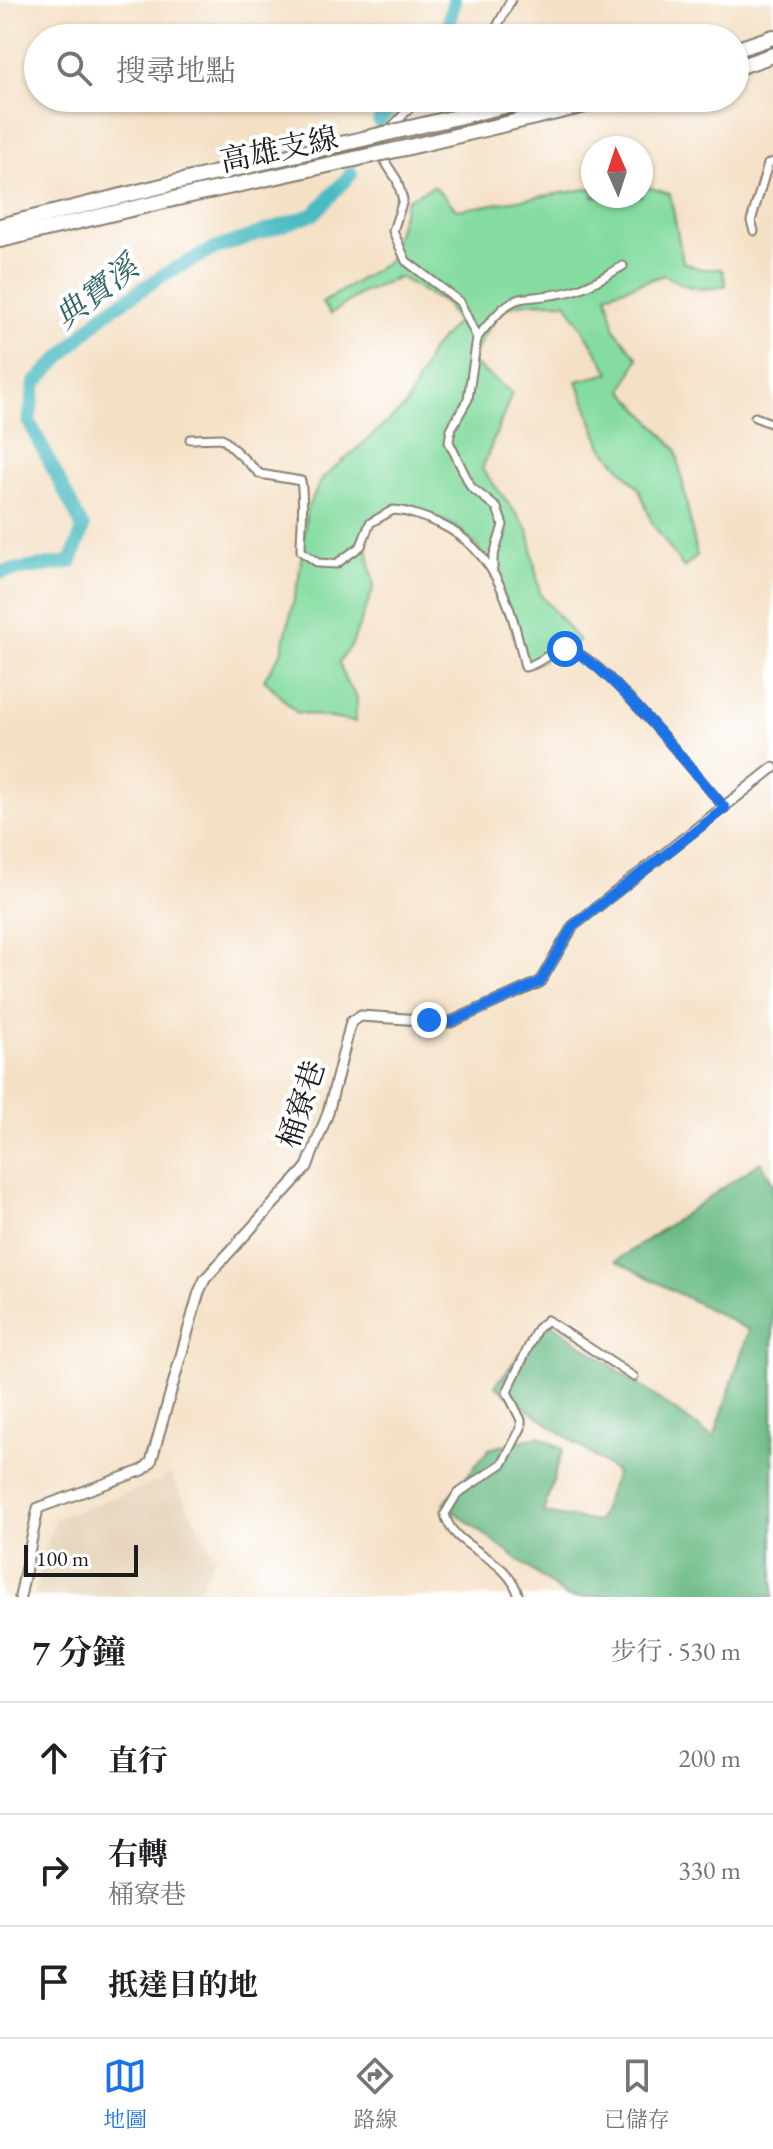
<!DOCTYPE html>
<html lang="zh-TW">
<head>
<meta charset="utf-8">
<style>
	:root { --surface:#fff; --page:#f6f6f6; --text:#202124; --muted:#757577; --line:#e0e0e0; --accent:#1a73e8 }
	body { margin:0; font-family:"EB Garamond","Noto Serif TC",serif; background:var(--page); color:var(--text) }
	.compass { position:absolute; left:581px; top:136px; width:72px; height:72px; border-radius:50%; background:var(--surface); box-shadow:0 2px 6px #0004; rotate:357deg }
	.scale { position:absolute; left:24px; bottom:20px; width:114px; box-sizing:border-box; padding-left:8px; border:4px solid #1c1c1c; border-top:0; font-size:22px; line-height:28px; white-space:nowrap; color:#1c1c1c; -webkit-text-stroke:6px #fff; paint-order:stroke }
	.stop { position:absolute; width:24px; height:24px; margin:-18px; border:6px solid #1a73e8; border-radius:50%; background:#fff }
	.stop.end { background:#1a73e8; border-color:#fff; box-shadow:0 2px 8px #0008 }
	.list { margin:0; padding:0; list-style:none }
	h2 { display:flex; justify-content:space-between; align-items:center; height:104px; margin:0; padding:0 32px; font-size:34px }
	h2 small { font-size:26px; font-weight:400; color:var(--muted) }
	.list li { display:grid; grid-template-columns:52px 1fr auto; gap:24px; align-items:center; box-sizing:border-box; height:112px; padding:0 32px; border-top:2px solid var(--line) }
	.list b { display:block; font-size:30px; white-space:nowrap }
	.list p { margin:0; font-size:26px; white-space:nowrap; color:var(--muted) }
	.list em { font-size:26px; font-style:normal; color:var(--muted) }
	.icon { flex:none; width:44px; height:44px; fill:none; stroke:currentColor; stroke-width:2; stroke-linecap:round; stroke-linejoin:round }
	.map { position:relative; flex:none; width:773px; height:1597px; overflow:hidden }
	.search { position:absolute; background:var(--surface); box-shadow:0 2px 6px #0004; left:24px; right:24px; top:24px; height:88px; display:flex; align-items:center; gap:20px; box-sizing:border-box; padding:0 28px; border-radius:44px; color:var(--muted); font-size:30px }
	.sheet { height:440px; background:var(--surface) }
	nav { display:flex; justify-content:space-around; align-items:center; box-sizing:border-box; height:112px; border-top:2px solid var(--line); background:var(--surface); font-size:22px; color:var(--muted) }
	nav a { display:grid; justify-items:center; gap:4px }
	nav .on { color:var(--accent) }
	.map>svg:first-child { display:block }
	.built { fill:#e3d0b4 }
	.green { fill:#85dca0; stroke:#507c5e; stroke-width:2 }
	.forest { fill:#6cbc86; stroke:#446c51; stroke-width:2 }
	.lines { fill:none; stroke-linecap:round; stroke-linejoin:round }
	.stream { stroke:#4cbbc2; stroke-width:2 }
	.river { stroke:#4cbbc2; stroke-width:14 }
	.minor-casing { stroke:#887e70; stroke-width:11 }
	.tertiary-casing { stroke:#887e70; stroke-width:13 }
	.motorway-casing { stroke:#887e70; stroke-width:18 }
	.minor { stroke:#fff; stroke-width:7 }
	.tertiary { stroke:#fff; stroke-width:9 }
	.motorway { stroke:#fff; stroke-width:14 }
	.motorway-bridge-casing { stroke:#887e70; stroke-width:18; stroke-linecap:butt }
	.motorway-bridge { stroke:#fff; stroke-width:14 }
	.route { stroke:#1a73e8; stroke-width:10 }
	.labels { text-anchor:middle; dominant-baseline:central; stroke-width:8; stroke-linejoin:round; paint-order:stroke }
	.street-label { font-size:30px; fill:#1c1c1c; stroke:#fff }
	.water-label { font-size:32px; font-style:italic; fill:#326467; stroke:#fff }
</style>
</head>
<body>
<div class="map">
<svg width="773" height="1597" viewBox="0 0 773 1597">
	<rect width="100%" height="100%" fill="#fff"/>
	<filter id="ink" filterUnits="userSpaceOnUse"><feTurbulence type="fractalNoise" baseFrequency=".0125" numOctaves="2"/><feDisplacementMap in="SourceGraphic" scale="16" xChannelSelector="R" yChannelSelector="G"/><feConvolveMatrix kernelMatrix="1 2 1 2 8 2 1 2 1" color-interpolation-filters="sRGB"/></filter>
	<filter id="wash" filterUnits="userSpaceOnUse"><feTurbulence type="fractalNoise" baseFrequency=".006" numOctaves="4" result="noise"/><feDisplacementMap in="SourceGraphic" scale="32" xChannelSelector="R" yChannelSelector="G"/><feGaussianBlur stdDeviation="1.8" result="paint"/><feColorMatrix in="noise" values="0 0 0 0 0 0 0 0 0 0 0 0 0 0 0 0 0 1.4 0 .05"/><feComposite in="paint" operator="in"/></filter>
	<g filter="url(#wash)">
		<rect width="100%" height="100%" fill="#f4e0c5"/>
		<path class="built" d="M170 1474 215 1557 195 1597H34L54 1519 156 1483Z"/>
		<path class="green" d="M641 185 670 194 683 262 700 269H722L726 285C700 293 687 288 664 275L607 294 615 330 638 358 623 390 676 449 697 556 684 568 652 523 639 489 602 447 577 381 610 373 566 302C497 302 503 303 470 361L512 393 482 469 528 529 540 594 579 641 533 665C508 641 516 634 506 605 493 565 473 527 430 516 398 507 389 510 364 531L374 587 352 644 339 662 346 682 357 697 355 722 296 712 264 679 282 651 299 577 307 508 323 478 406 406 432 349 457 322 445 304 399 277 358 295 331 314 322 303 389 261 407 199 434 186 457 210 593 188V196H641Z"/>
		<path class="forest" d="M761 1162 773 1183V1597H567L444 1504 489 1449 539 1436 563 1449 543 1513 598 1522 616 1472 495 1386 547 1320 714 1438 749 1330 616 1261Z"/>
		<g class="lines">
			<path class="stream" d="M374 130 379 121
				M351 174 356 164"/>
			<path class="river" d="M446 38 454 0
				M379 121 399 98
				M0 572 71 562 83 528 29 421 35 383 104 314 165 274 214 249 314 214 351 174"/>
		</g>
	</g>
	<g filter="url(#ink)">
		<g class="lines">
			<defs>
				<path id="minor" d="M491 38 511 0
					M390 129 419 98
					M382 138 375 146 397 180 403 200 393 231 406 261 460 302 477 338 468 399 451 429 449 442 471 487 497 508 503 525 493 558V568
					M754 231 751 221 768 164 773 162
					M477 338C520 283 515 305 572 291 590 286 607 275 623 266
					M755 417 773 424
					M190 439 222 438 260 474 301 481C305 505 301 526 301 551L318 563 336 564 361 546 370 523 393 510C405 510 417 515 428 519 495 543 511 604 525 667 540 665 552 647 570 650 600 654 699 779 725 808
					M519 1597C508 1554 453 1551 445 1514L457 1494 503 1463 521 1428V1420L507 1392 537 1329 547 1320 634 1377"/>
				<path id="tertiary" d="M20 1597 38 1508 143 1470 151 1462 199 1292 205 1279 307 1167 328 1113 351 1022 361 1016 451 1022 540 982 573 926 773 768"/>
				<path id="motorway" d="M735 50 773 37
					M735 68 773 55
					M410 128 538 98
					M405 148 615 98
					M0 226 178 182
					M0 240 173 199"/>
			</defs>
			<use href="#minor" class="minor-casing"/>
			<use href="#tertiary" class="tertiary-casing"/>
			<use href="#motorway" class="motorway-casing"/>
			<use href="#minor" class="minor"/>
			<use href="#tertiary" class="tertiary"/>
			<use href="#motorway" class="motorway"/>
			<defs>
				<path id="motorway-bridge" d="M178 182 410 128
					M173 199 405 148"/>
			</defs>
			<use href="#motorway-bridge" class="motorway-bridge-casing"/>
			<use href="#motorway-bridge" class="motorway-bridge"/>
		</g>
	</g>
	<g class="lines" filter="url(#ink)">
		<path class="route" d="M429 1020 451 1022 540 982 573 926 725 808C697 777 600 652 565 649"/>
	</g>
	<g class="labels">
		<g class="street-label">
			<text transform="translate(279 149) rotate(-12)">高雄支線</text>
			<text transform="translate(301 1104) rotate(-72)">桶寮巷</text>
		</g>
		<g class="water-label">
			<text transform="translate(96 292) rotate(-38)">典寶溪</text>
		</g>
	</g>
</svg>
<svg class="compass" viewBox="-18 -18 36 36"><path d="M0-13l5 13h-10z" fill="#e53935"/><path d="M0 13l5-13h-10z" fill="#757577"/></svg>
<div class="scale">100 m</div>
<div class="stop" style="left:565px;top:649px"></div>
<div class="stop end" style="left:429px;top:1020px"></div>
<div class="search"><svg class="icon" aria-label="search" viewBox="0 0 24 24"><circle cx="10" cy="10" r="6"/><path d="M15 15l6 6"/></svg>搜尋地點</div>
</div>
<section class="sheet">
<h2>7 分鐘<small>步行 · 530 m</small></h2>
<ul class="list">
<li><svg class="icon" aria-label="ahead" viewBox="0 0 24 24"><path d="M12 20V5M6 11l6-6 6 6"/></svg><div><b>直行</b></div><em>200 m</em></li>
<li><svg class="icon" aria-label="right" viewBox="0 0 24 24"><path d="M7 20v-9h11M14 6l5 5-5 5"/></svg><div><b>右轉</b><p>桶寮巷</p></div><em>330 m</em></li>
<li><svg class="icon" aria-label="arrive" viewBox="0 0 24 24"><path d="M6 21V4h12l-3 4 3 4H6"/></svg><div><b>抵達目的地</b></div></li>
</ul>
</section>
<nav>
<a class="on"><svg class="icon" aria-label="map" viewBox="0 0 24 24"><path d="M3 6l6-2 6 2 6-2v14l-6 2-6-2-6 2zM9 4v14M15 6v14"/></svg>地圖</a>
<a><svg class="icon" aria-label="directions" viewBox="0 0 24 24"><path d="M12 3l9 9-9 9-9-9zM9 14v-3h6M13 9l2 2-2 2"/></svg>路線</a>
<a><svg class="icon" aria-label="saved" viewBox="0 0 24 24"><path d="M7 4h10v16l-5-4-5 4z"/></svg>已儲存</a>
</nav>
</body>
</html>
